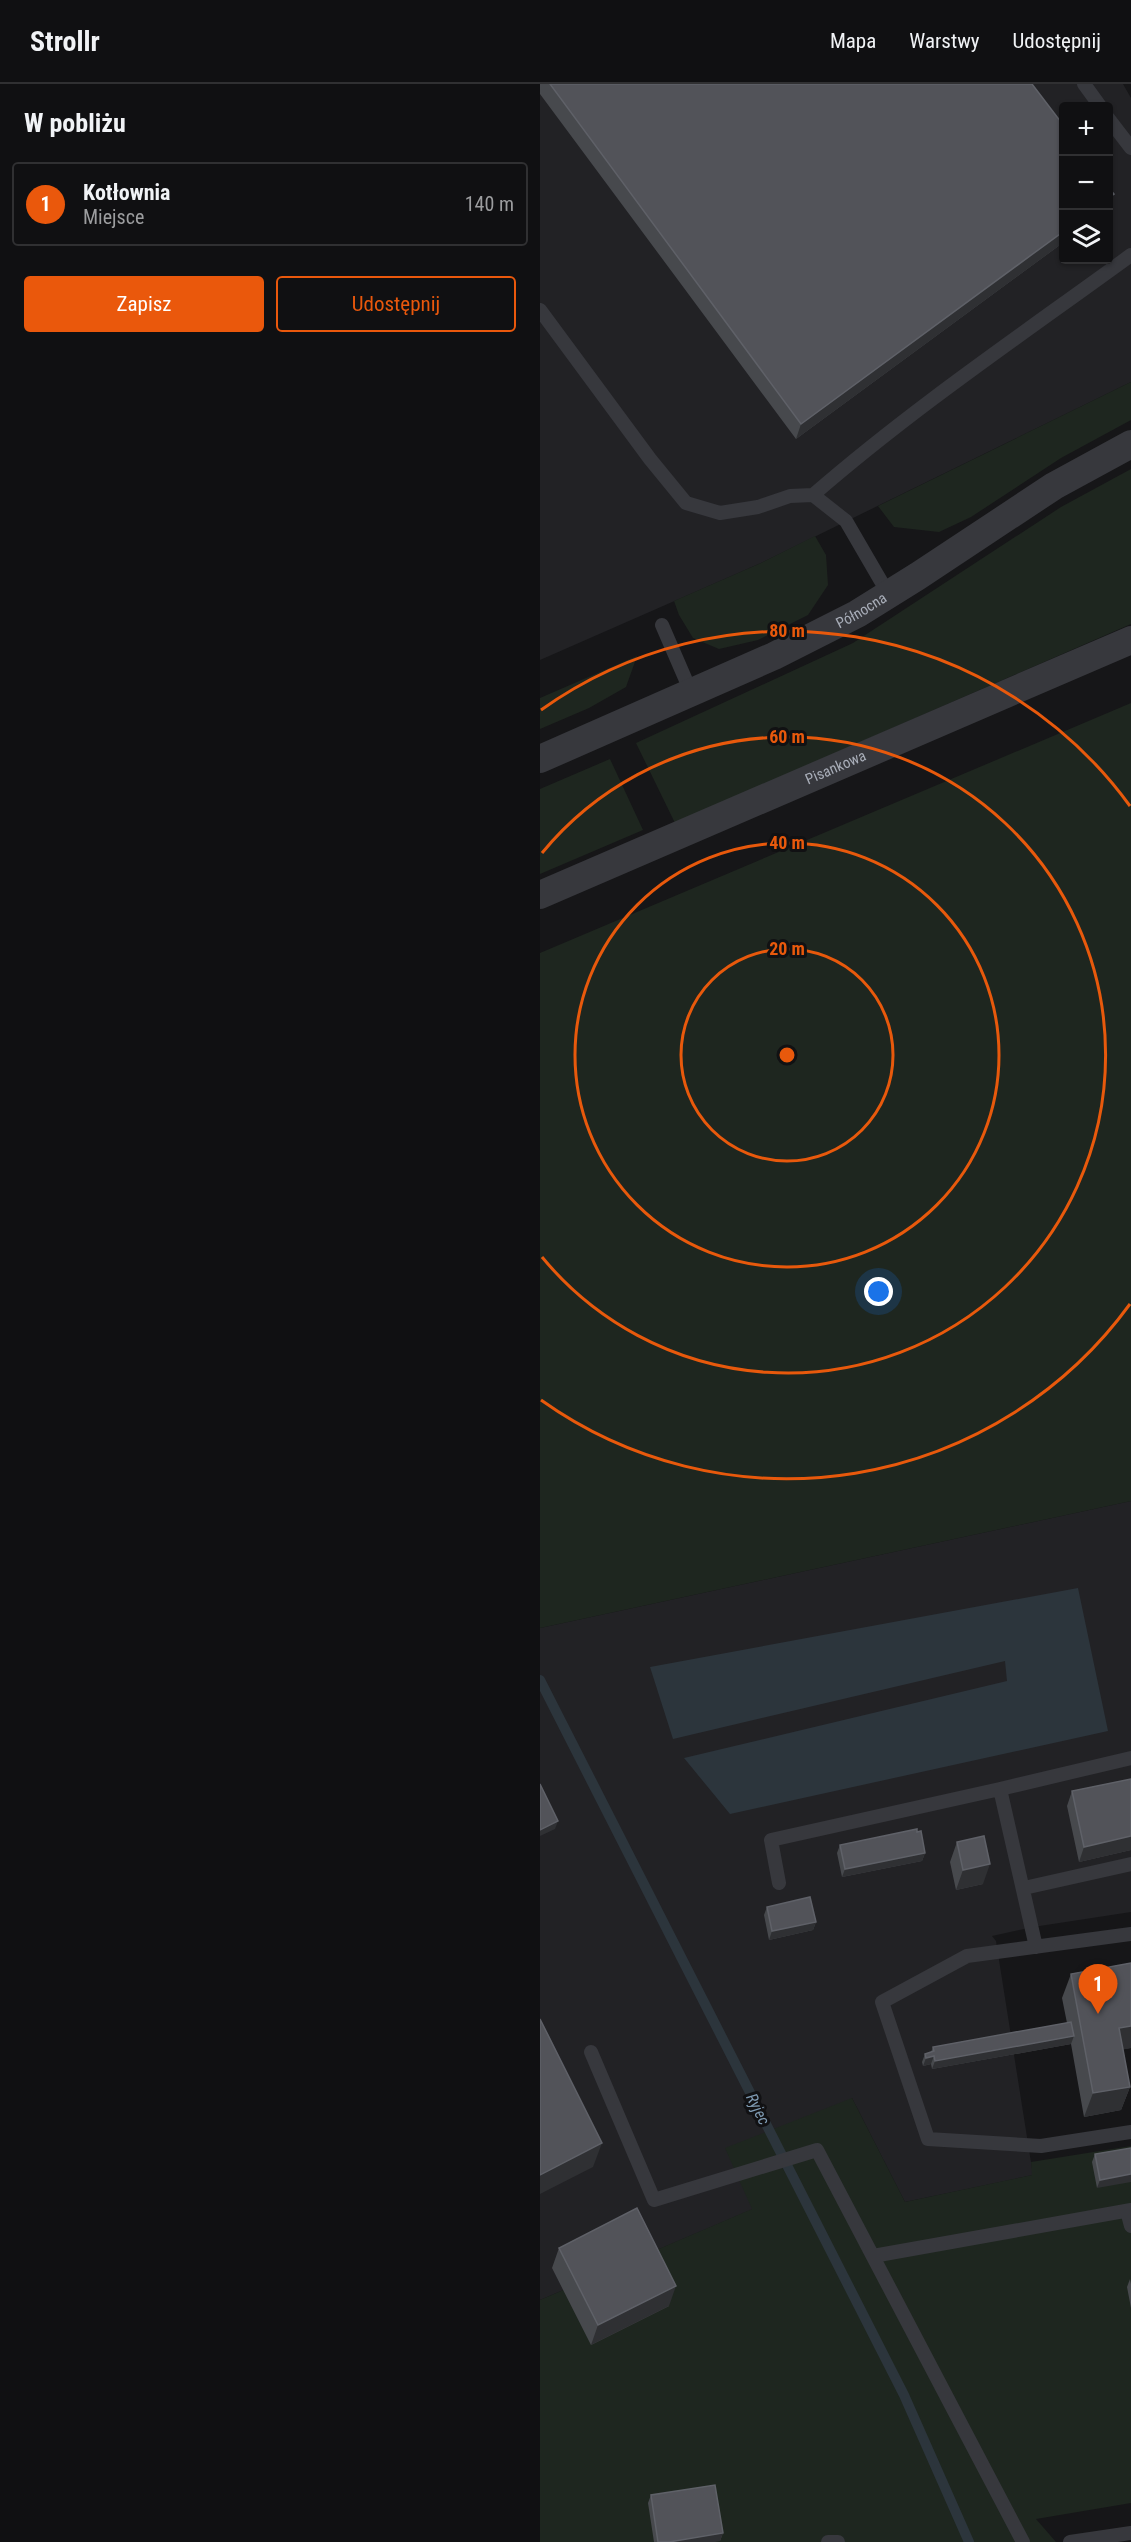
<!DOCTYPE html>
<html lang="pl">
<head>
<meta charset="utf-8">
<style>
	:root { --surface:#101012; --page:#19191b; --text:#f1f3f6; --muted:#9c9d9f; --line:#303032; --accent:#ea580c }
	body { margin:0; font-family:"Roboto Condensed",sans-serif; background:var(--page); color:var(--text) }
	.controls { position:absolute; right:18px; top:18px; display:grid; overflow:hidden; border-radius:6px; box-shadow:0 2px 4px #0004 }
	.controls button { width:54px; height:54px; display:grid; place-items:center; padding:0; border:0; border-bottom:2px solid var(--line); background:var(--surface); color:var(--text); font:30px sans-serif }
	.you { position:absolute; left:339px; top:1208px; width:21px; height:21px; margin:-15px; border:4px solid #fff; border-radius:50%; background:#1a73e8; box-shadow:0 0 0 9px #1a73e833 }
	.badge { display:grid; place-items:center; width:39px; height:39px; border-radius:50%; background:var(--accent); color:#fff; font-size:20px; font-weight:700 }
	.pin { position:absolute; translate:-50% -50px; filter:drop-shadow(0 2px 3px #0008) }
	.pin::after { content:''; position:absolute; top:32px; width:21px; height:18px; background:inherit; clip-path:polygon(0 0,100% 0,50% 100%) }
	.list { margin:0; padding:0; list-style:none }
	h2 { display:flex; justify-content:space-between; align-items:center; height:78px; margin:0; padding:0 24px; font-size:26px }
	h2 small { font-size:20px; font-weight:400; color:var(--muted) }
	.list li { display:grid; grid-template-columns:39px 1fr auto; gap:18px; align-items:center; box-sizing:border-box; height:84px; margin:0 12px 12px; padding:0 12px; border:2px solid var(--line); border-radius:6px }
	.list b { display:block; font-size:22px; white-space:nowrap }
	.list p { margin:0; font-size:20px; white-space:nowrap; color:var(--muted) }
	.list em { font-size:20px; font-style:normal; color:var(--muted) }
	.actions { display:flex; gap:12px; padding:18px 24px }
	.actions a { flex:1; padding:14px 0; border:2px solid var(--accent); border-radius:6px; text-align:center; font-size:21px; color:var(--accent) }
	.actions .main { background:var(--accent); color:#fff }
	.icon { flex:none; width:33px; height:33px; fill:none; stroke:currentColor; stroke-width:2; stroke-linecap:round; stroke-linejoin:round }
	.map { position:relative; flex:none; width:591px; height:2458px; overflow:hidden }
	header { display:flex; align-items:center; gap:36px; box-sizing:border-box; height:84px; padding:0 30px; background:var(--surface); border-bottom:2px solid var(--line) }
	header strong { font-size:28px }
	nav { display:flex; gap:33px; margin-inline-start:auto; font-size:21px }
	main { display:flex }
	aside { flex:1; background:var(--surface) }
	.map>svg:first-child { display:block }
	.built { fill:#222225; fill-rule:evenodd }
	.green { fill:#1e261f }
	.water { fill:#2c353c }
	.lines { fill:none; stroke-linecap:round; stroke-linejoin:round }
	.stream { stroke:#2c353c; stroke-width:10 }
	.lane { stroke:#37383d; stroke-width:14 }
	.street { stroke:#37383d; stroke-width:28 }
	.wall { fill:#47494d }
	.shaded-wall { fill:#2f3033 }
	.building { fill:#525359; stroke:#5f6168; stroke-width:1.5 }
	.ring { fill:none; stroke:#e8590c; stroke-width:3 }
	.labels { text-anchor:middle; dominant-baseline:central; stroke-width:6; stroke-linejoin:round; paint-order:stroke }
	.street-label { font-size:15px; fill:#a8adb8; stroke:#111113 }
	.water-label { font-size:16px; font-style:italic; fill:#7f9bb3; stroke:#111113 }
	.centre { fill:#e8590c; stroke:#111113; stroke-width:3 }
	.ring-label { font-size:18px; text-anchor:middle; font-weight:bold; fill:#e8590c; stroke:#111113; stroke-width:6; stroke-linejoin:round; paint-order:stroke }
</style>
</head>
<body>
<header>
<strong>Strollr</strong>
<nav><a>Mapa</a><a>Warstwy</a><a>Udostępnij</a></nav>
</header>
<main>
<aside>
<h2>W pobliżu<small></small></h2>
<ul class="list">
<li><span class="badge">1</span><div><b>Kotłownia</b><p>Miejsce</p></div><em>140 m</em></li>
</ul>
<div class="actions"><a class="main">Zapisz</a><a>Udostępnij</a></div>
</aside>
<div class="map">
<svg width="591" height="2458" viewBox="0 0 591 2458">
	<rect width="100%" height="100%" fill="#161618"/>
	<path class="built" d="M0 0H583L591 14V298L221 479 0 576ZM524 22H568V176H524Z
		M591 1417V1828L493 1843 452 1852 456 1857 493 2091 365 2118 312 2014 213 2125 0 2216V1544Z"/>
	<path class="green" d="M591 298V336L521 374 431 433 399 448 354 443 338 422Z
		M591 385V540L135 739 96 659 313 559 521 423Z
		M275 452 286 471 288 501 268 531 218 556 179 565 153 554 139 531 134 517 221 479Z
		M97 572 86 603 49 624 0 645V614Z
		M591 619V1417L0 1544V869Z
		M70 675 103 746 0 790V705Z
		M312 2014 365 2118 492 2091 491 2078 591 2062V2419L496 2435 516 2458H0V2216L212 2125 185 2064Z"/>
	<path class="water" d="M538 1504 568 1647 190 1730 144 1674 467 1597 465 1577 133 1655 110 1583Z"/>
	<g class="lines">
		<path class="stream" d="M0 1596 364 2311 429 2458"/>
		<path class="lane" d="M544 0 560 22
			M568 34 591 64
			M0 226 110 375 146 419 180 429 218 423 250 412 273 411 306 437 349 511
			M273 411C373 324 484 249 591 171
			M122 541 151 608
			M239 1799 231 1756 460 1705
			M484 1804 591 1780
			M591 1850 427 1872 342 1918 388 2055 501 2062 591 2048
			M496 1863 460 1705 591 1674
			M51 1968 114 2116 277 2066 483 2458
			M587 2127 591 2142
			M333 2172 591 2126
			M288 2458H298
			M530 2458 591 2449"/>
		<g class="street">
			<path id="s1" d="M0 675 234 572 317 530 378 492 514 402 591 360"/>
			<path id="s2" d="M0 811 591 556"/>
		</g>
	</g>
	<path class="wall" d="M0 0H492L524 42V158L256 355 0 10Z
		M591 1695V1766L539 1778 527 1722 532 1707Z
		M417 1758 443 1800 416 1806 410 1778Z
		M300 1761 385 1769 382 1777 302 1793 297 1769Z
		M227 1823 276 1838 273 1846 229 1856 224 1831Z
		M591 1879V1964L583 1965 590 2003 581 2026 544 2033 531 1960 392 1985 391 1980 383 1982 382 1978 385 1970 391 1968 393 1963 527 1939 522 1914 531 1890Z
		M591 2064 557 2104 552 2078 555 2070Z
		M19 2164 129 2222 51 2261 12 2184Z
		M590 2195 591 2200V2224L587 2203Z
		M111 2411 183 2449 180 2457 114 2458 108 2419Z"/>
	<path class="shaded-wall" d="M574 110 568 124V114Z
		M524 147V158L256 355 261 340Z
		M18 1737 15 1745 0 1752V1746Z
		M591 1752V1766L539 1778 544 1763Z
		M385 1769 382 1777 302 1793 305 1785Z
		M450 1780 443 1800 416 1806 423 1786Z
		M276 1838 273 1846 229 1856 232 1847Z
		M591 1942V1964L570 1968 579 1944Z
		M534 1952 531 1960 392 1985 395 1977Z
		M394 1972 391 1980 383 1982 386 1974Z
		M590 2003 581 2026 544 2033 553 2009Z
		M62 2059 53 2083 0 2110V2091Z
		M591 2090V2098L557 2104 560 2096Z
		M136 2202 129 2222 51 2261 58 2241Z
		M183 2449 180 2457 175 2458H129Z"/>
	<path class="building" d="M10 0H492L524 42V147L261 340Z
		M568 103 574 110 568 114Z
		M591 1695V1752L544 1763 532 1707Z
		M0 1700 18 1737 0 1746Z
		M377 1745V1748L381 1747 385 1769 305 1785 300 1761Z
		M444 1752 450 1780 423 1786 417 1758Z
		M270 1813 276 1838 232 1847 227 1823Z
		M591 1879V1942L579 1944 590 2003 553 2009 531 1890Z
		M0 1935 62 2059 0 2091Z
		M531 1938 534 1952 395 1977 394 1972 386 1974 385 1970 394 1967 393 1963Z
		M591 2064V2090L560 2096 555 2070Z
		M97 2124 136 2202 58 2241 19 2164Z
		M175 2401 183 2449 129 2458H118L111 2411Z"/>
	<g class="ring">
		<circle cx="247" cy="971" r="106"/>
		<circle cx="247" cy="971" r="212"/>
		<path d="M2 769A318 318 0 1 1 2 1173"/>
		<path d="M590 1220A424 424 0 0 1 1 1316M1 626A424 424 0 0 1 590 722"/>
	</g>
	<g class="labels">
		<g class="street-label">
			<text stroke="none"><textPath href="#s1" startOffset="354">Północna</textPath></text>
			<text stroke="none"><textPath href="#s2" startOffset="322">Pisankowa</textPath></text>
		</g>
		<g class="water-label">
			<text transform="translate(218 2025) rotate(63)">Ryjec</text>
		</g>
	</g>
	<circle cx="247" cy="971" r="9" class="centre"/>
	<g class="ring-label">
		<text x="247" y="553">80 m</text>
		<text x="247" y="659">60 m</text>
		<text x="247" y="765">40 m</text>
		<text x="247" y="871">20 m</text>
	</g>
</svg>
<div class="controls">
<button>+</button>
<button>−</button>
<button><svg class="icon" aria-label="layers" viewBox="0 0 24 24"><path d="M12 4l9 5-9 5-9-5zM3 14l9 5 9-5"/></svg></button>
</div>
<div class="you"></div>
<div class="pin badge" style="left:558px;top:1930px">1</div>
</div>
</main>
</body>
</html>
